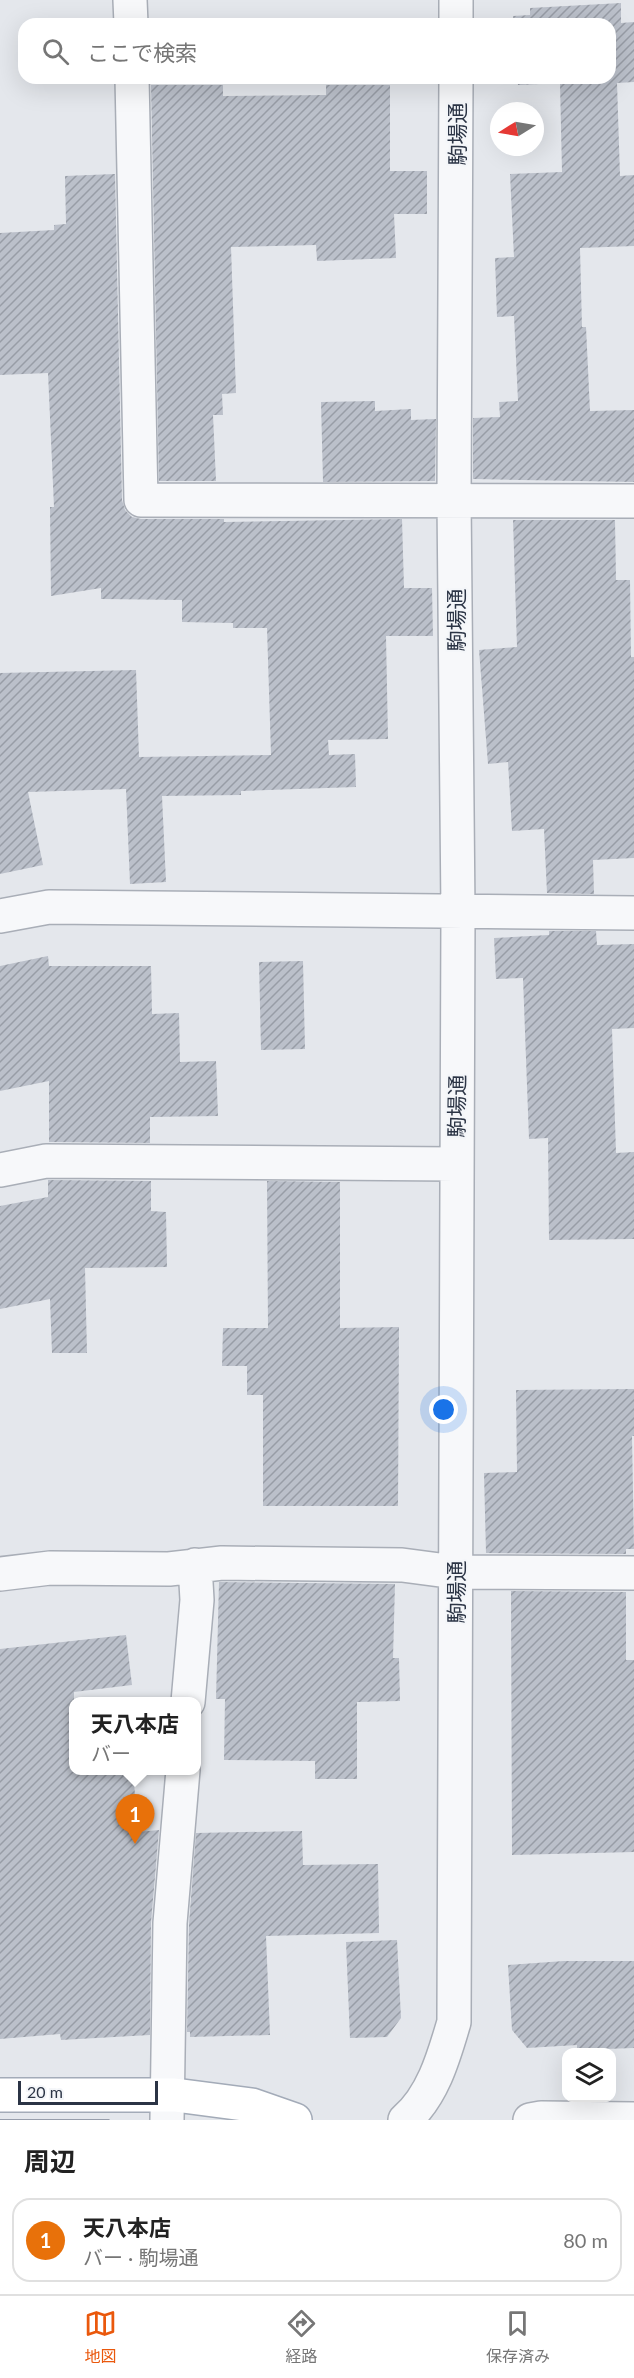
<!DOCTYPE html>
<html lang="ja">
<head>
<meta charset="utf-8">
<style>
	:root { --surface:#fff; --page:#f2f2f2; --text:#222; --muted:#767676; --line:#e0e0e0; --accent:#ea580c }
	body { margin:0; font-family:Lato,"Noto Sans JP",sans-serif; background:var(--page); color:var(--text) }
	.controls { position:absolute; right:18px; bottom:18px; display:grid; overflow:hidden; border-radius:12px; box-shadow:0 6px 24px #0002 }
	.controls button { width:54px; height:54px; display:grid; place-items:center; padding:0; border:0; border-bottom:2px solid var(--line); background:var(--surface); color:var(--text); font:30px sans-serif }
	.compass { position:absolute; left:490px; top:102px; width:54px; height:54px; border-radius:50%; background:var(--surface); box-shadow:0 6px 24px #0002; rotate:259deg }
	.scale { position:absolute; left:18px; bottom:15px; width:140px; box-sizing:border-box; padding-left:6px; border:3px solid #2b3445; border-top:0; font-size:16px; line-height:21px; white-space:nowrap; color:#2b3445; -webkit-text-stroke:4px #f4f6f9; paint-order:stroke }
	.you { position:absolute; left:444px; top:1410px; width:21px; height:21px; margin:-15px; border:4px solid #fff; border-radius:50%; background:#1a73e8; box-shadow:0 0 0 9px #1a73e833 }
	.badge { display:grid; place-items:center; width:39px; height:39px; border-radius:50%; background:var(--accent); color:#fff; font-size:20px; font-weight:700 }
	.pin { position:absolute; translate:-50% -50px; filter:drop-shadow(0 2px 3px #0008) }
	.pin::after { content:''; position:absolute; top:32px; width:21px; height:18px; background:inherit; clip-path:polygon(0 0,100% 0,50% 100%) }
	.popup { position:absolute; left:69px; top:1697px; width:132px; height:78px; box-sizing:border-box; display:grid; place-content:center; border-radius:12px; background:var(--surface); filter:drop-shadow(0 2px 4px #0005); font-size:20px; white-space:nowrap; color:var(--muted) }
	.popup b { font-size:22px; color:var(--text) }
	.popup::after { content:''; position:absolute; left:50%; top:100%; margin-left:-12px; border:12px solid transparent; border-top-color:var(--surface) }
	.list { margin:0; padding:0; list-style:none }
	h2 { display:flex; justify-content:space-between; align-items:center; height:78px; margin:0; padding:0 24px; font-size:26px }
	h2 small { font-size:20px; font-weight:400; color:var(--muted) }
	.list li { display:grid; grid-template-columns:39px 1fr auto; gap:18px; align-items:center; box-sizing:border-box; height:84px; margin:0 12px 12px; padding:0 12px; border:2px solid var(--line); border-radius:18px }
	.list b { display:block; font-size:22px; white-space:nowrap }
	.list p { margin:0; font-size:20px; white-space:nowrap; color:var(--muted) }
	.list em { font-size:20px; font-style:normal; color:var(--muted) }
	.icon { flex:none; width:33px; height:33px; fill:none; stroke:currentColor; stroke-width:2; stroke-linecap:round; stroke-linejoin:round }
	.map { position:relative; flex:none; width:634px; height:2120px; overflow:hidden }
	.search { position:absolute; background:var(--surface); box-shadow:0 6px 24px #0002; left:18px; right:18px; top:18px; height:66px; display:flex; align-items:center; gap:15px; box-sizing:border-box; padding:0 21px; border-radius:18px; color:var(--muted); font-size:22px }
	.sheet { height:174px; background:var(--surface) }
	nav { display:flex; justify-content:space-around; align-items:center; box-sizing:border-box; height:84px; border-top:2px solid var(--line); background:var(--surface); font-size:16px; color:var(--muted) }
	nav a { display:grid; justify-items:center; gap:3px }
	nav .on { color:var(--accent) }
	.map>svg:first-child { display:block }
	.building { fill:url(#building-hatch) }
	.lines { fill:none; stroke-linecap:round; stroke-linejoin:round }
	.minor-casing { stroke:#a9aeb7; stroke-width:36 }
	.tertiary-casing { stroke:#a9aeb7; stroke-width:36 }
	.primary-casing { stroke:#a3abb8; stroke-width:36 }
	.minor { stroke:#f7f8fa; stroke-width:33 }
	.tertiary { stroke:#f7f8fa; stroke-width:33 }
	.primary { stroke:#fff; stroke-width:33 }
	.tram { stroke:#7d8696; stroke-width:1.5 }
	.labels { text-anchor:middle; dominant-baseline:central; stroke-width:4.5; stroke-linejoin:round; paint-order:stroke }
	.street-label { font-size:21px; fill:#2b3445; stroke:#f4f6f9 }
</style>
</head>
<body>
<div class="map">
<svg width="634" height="2120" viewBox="0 0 634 2120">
	<defs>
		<pattern id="building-hatch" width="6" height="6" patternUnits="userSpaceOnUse" patternTransform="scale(1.5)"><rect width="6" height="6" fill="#bbc0ca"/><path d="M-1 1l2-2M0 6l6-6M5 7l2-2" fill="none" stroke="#989da6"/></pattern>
	</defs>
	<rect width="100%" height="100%" fill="#e4e7ec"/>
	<path class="building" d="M621 3V23L634 22V82L617 83 620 176 634 175V246L580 248 582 327H586L590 411 634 410V482L473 479V418L500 417 499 402 518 401 514 316 497 317 495 258 514 257 510 174 562 172 560 83 518 85 517 78H610V24H514L513 16 530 15V8Z
		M151 85H223V96L326 95V85H390V171H427V214H394L396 258 317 261 316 245 231 247 236 393 222 394 223 415H213L216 481H159Z
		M115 174 122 500 125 510 132 517 141 519H224V522L402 519 404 588H432L433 636H386L388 739 328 740 329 755 355 754 356 787 241 791V795L162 796 166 882 130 884 126 789 28 792 43 865 0 874V673L136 670 139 757 271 755 267 628H233V623L182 622V600L101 599V588L51 596 50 507H54L48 373 0 375V233L54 230V225L66 224 65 176Z
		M375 401V411L411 409V420L436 419 435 481 323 482 321 402Z
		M513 520H615L616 580H630L631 657H634V858L593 860 594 894 547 893 544 829 512 831 508 762 488 764 479 650 517 647Z
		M549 931H596L597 945 634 944V1028L612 1029 616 1153 634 1152V1239L549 1240 548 1138 529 1139 523 978 496 979 494 938 549 935Z
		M48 956 49 966H151L152 1014 179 1013 180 1062 216 1061 218 1116 150 1117V1143L49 1142V1081L0 1091V966Z
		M303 961 305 1049 261 1050 259 962Z
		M48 1180 151 1181V1211L166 1212 167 1267 85 1268 87 1353H52L50 1299 0 1309V1206L48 1197Z
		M267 1181 340 1182V1328L399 1327 398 1506H263V1395H247V1366H222L223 1328H268Z
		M634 1389V1436H632L634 1549H626V1554L486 1553 484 1473 517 1472 516 1390Z
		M219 1582 395 1584 393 1658H399L400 1701 357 1702V1779H315V1761L224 1760 225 1699H216Z
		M511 1591 626 1592V1660H634V1852L512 1855Z
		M126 1635 132 1685 74 1692V1770H133L138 1832 159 1830 151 1923 150 2035 61 2040 60 2034 0 2039V1649Z
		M302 1831 303 1865 378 1864 379 1933 266 1936 270 2035 190 2037V2032H187L189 1924 196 1833Z
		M397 1940 401 2018 387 2037 350 2038 346 1942Z
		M564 1961H634V2048L577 2050V2045L527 2048 512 2030 508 1965Z"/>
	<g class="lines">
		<defs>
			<path id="minor" d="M130 0 131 24
				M456 24V0
				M132 78 141 500 634 501
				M0 916 49 907 634 913
				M0 1170 46 1161 455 1164
				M0 1574 50 1568 169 1569 222 1563 402 1565 455 1572 634 1573
				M188 1702 197 1600 195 1565
				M167 2120 170 1923 183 1770
				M405 2120C433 2096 444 2056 454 2022L458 912 454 499 456 78"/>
			<path id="tertiary" d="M530 2120 541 2118 634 2119"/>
			<path id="primary" d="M0 2095H175L252 2105 295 2120"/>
		</defs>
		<use href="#minor" class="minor-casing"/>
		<use href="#tertiary" class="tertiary-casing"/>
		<use href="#primary" class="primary-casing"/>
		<use href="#minor" class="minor"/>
		<use href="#tertiary" class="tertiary"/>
		<use href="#primary" class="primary"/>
		<path class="tram" d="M0 2120H109"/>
	</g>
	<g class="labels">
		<g class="street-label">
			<text transform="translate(456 134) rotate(-90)">駒場通</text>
			<text transform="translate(455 620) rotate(-90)">駒場通</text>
			<text transform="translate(456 1106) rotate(-89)">駒場通</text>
			<text transform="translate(455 1592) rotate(-90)">駒場通</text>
		</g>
	</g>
</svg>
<div class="controls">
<button><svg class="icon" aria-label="layers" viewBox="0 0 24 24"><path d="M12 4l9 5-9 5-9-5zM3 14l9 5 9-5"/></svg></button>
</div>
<svg class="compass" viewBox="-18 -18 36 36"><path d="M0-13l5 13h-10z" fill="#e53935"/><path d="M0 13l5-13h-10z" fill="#767676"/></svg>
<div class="scale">20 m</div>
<div class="you"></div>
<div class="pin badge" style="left:135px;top:1844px;background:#e8710a">1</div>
<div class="popup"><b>天八本店</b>バー</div>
<div class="search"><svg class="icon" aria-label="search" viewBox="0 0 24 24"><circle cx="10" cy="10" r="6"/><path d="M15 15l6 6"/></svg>ここで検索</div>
</div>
<section class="sheet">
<h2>周辺<small></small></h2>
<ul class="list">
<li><span class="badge" style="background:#e8710a">1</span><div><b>天八本店</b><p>バー · 駒場通</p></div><em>80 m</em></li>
</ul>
</section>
<nav>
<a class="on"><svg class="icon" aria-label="map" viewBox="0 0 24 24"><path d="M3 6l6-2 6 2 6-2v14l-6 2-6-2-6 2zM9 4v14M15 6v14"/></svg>地図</a>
<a><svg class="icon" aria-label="directions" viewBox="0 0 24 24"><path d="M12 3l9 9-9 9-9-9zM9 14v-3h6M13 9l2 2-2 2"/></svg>経路</a>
<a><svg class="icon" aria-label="saved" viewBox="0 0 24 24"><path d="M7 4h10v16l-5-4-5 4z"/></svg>保存済み</a>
</nav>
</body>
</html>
